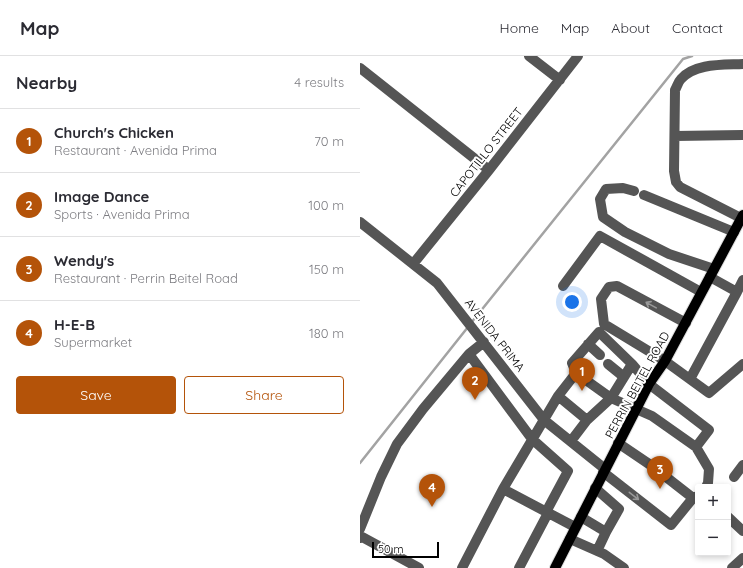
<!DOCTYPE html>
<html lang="en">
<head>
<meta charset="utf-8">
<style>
	:root { --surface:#fff; --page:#f7f7f7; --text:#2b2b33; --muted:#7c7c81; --line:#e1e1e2; --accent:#b45309 }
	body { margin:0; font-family:Quicksand,sans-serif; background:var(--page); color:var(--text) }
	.controls { position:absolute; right:12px; bottom:12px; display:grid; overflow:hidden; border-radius:4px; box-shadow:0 2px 6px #0003 }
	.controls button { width:36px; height:36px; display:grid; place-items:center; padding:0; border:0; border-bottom:1px solid var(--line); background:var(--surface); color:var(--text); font:20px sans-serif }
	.scale { position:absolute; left:12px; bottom:10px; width:67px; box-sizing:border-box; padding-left:4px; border:2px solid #000; border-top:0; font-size:11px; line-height:14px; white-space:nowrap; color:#000; -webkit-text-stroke:3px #fff; paint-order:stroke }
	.you { position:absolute; left:212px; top:246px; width:14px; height:14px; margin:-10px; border:3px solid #fff; border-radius:50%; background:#1a73e8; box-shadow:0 0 0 6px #1a73e833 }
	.badge { display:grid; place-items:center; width:26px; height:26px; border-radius:50%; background:var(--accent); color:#fff; font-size:13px; font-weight:700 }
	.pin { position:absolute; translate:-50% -33px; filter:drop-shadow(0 1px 2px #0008) }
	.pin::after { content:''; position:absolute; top:21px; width:14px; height:12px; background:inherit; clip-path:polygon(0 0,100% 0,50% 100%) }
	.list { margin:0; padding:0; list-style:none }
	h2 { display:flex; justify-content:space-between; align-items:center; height:52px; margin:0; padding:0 16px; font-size:17px }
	h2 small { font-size:13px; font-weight:400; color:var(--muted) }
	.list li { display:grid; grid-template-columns:26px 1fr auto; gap:12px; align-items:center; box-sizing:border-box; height:64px; padding:0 16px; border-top:1px solid var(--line) }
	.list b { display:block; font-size:15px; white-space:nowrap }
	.list p { margin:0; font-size:13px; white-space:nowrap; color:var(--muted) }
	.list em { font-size:13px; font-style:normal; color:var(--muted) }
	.actions { display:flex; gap:8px; padding:12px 16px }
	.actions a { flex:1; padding:9px 0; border:1px solid var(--accent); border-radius:4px; text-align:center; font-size:14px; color:var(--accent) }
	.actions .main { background:var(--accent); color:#fff }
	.map { position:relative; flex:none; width:383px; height:512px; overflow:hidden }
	header { display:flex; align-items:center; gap:24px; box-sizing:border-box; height:56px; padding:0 20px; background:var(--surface); border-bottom:1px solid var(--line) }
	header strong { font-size:19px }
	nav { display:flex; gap:22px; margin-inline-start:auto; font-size:14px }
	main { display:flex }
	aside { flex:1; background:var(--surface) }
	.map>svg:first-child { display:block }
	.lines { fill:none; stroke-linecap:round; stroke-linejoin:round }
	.stream { stroke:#a3a3a3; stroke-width:2.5 }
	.major-casing { stroke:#dbdbdb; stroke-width:12 }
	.minor { stroke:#555; stroke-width:10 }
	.major { stroke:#000; stroke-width:10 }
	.oneway { stroke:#999 }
	.labels { text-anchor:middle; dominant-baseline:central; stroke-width:4; stroke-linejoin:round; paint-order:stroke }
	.street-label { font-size:12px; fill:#000; stroke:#fff }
</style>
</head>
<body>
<header>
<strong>Map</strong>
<nav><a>Home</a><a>Map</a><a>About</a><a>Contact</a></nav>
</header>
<main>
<aside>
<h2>Nearby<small>4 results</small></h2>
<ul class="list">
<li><span class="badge">1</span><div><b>Church's Chicken</b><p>Restaurant · Avenida Prima</p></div><em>70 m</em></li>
<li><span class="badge">2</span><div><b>Image Dance</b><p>Sports · Avenida Prima</p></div><em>100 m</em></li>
<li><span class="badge">3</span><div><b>Wendy's</b><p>Restaurant · Perrin Beitel Road</p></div><em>150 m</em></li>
<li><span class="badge">4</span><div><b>H-E-B</b><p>Supermarket</p></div><em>180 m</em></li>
</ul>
<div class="actions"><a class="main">Save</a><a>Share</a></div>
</aside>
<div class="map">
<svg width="383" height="512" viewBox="0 0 383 512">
	<rect width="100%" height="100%" fill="#fff"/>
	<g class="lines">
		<path class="stream" d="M111 267 323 3 332 0
			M0 407 108 271"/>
		<defs>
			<path id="major" d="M195 512 289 328 305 305 383 159"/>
		</defs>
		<use href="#major" class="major-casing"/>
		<path class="minor" d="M169 0 200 24
			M0 12 129 114
			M315 80 383 79
			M274 135 263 132 246 133 240 143 243 161 265 176 309 198 354 213
			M284 139 374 176
			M381 162 320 131 316 126 314 115 315 34C317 31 318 26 321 23 335 7 363 9 383 8
			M0 166 77 227 184 364 245 413
			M53 208 129 114 218 0
			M203 230 240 180 341 236
			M377 236 383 224
			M326 267 257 230 249 231 241 243 244 268 305 305 349 337 383 308
			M124 286 109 298 172 383 208 415 186 456
			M228 288 240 299
			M248 308 264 321
			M216 317 251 342 272 308
			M330 323 377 236 350 221
			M227 364 198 340 216 317 212 307 239 276 272 308 289 328 349 374 336 391
			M211 385 227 364 251 342 292 360 336 391 349 413 348 427 346 431
			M258 387 292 410 333 442
			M243 416 311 469 333 442 338 440
			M374 421 383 409
			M143 433 198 340
			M221 461 246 476 259 453 235 432
			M368 461 383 475
			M0 473 21 421 37 388 63 353 109 298
			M0 482 2 481 59 512
			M210 483 244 498 264 512
			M237 495 246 476
			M102 512 143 433 215 471
			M159 512 188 457
			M372 512 383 502"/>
		<use href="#major" class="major"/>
	</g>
	<defs><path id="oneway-shaft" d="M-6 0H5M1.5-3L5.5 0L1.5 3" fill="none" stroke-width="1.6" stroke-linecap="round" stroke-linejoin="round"/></defs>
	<g class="oneway">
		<use href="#oneway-shaft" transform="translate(291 249) rotate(-151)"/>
		<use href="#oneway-shaft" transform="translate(274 440) rotate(38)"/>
	</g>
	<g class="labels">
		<g class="street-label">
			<text transform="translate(126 96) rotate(-52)">CAPOTILLO STREET</text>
			<text transform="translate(135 279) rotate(52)">AVENIDA PRIMA</text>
			<text transform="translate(277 329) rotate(-61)">PERRIN BEITEL ROAD</text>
		</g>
	</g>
</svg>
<div class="controls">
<button>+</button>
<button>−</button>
</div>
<div class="scale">50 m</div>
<div class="you"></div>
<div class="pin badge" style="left:222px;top:335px">1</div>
<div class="pin badge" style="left:115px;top:344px">2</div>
<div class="pin badge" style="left:300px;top:433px">3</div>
<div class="pin badge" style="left:72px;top:451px">4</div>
</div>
</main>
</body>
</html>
